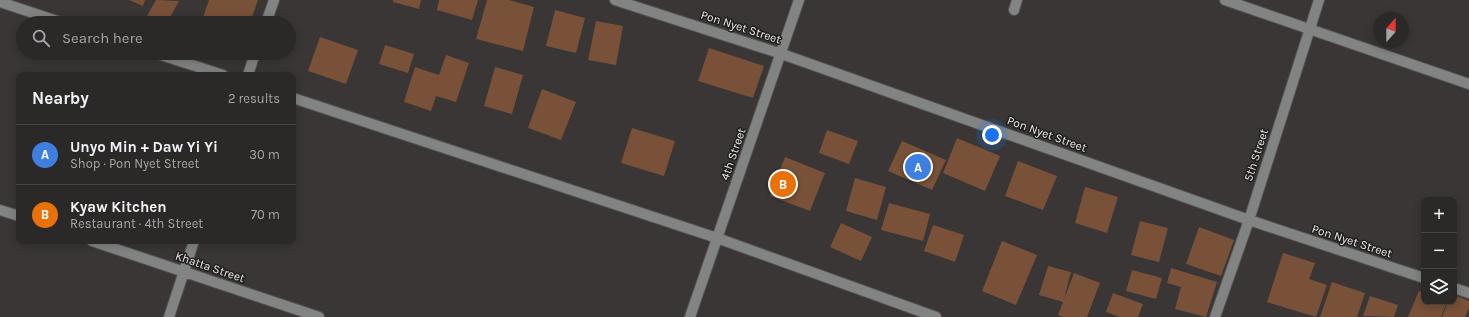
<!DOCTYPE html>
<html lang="en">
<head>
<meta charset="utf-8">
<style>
	:root { --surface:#2b2828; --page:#333030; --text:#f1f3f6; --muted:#a6a6a8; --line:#474445; --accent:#db2777 }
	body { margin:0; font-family:Karla,sans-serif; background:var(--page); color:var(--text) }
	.controls { position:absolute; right:12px; bottom:12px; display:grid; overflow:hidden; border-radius:8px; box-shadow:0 2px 10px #0003 }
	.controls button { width:36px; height:36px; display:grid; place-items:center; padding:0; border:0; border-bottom:1px solid var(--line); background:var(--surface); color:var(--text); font:20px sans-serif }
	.compass { position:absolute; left:1373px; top:12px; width:36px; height:36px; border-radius:50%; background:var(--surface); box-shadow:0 2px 10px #0003; rotate:21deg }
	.you { position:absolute; left:992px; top:135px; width:14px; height:14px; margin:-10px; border:3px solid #fff; border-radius:50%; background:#1a73e8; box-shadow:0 0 0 6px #1a73e833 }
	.badge { display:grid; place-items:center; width:26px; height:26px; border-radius:50%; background:var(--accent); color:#fff; font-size:13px; font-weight:700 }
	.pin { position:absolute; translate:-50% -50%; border:2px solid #fff; box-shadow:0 1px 4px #0006 }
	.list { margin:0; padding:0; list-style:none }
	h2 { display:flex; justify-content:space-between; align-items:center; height:52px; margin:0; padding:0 16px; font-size:17px }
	h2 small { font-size:13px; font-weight:400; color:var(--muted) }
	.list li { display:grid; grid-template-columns:26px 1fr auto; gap:12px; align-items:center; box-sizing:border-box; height:60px; padding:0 16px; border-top:1px solid var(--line) }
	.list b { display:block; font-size:15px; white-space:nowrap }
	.list p { margin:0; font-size:13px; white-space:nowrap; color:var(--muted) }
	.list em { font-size:13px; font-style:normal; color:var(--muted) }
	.icon { flex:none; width:22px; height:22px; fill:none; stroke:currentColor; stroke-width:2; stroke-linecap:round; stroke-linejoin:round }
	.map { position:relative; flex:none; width:1469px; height:317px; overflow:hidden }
	.search { position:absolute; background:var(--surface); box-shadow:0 2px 10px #0003; left:16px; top:16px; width:280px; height:44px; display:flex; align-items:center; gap:10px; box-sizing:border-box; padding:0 14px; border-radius:22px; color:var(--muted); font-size:15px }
	.panel { position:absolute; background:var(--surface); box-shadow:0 2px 10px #0003; left:16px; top:72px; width:280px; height:172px; border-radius:8px }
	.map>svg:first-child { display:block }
	.building { fill:#785138 }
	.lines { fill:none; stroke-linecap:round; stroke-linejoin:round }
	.minor-casing { stroke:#555352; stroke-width:12 }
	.minor { stroke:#828484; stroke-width:10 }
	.labels { text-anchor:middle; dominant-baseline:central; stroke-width:3; stroke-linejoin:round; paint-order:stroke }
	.street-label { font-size:12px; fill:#ebe9e8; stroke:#1f1e1d }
</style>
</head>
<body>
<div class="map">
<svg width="1469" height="317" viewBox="0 0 1469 317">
	<rect width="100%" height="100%" fill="#393635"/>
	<path class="building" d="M129 0H145L143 6Z
		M156 0 179 1 167 23H160L147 16Z
		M209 0H258L250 23H201Z
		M393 0H421L419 9 393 2Z
		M439 0H478L472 20 437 10Z
		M487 0H509L534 7 523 51 476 39Z
		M555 10 585 18 576 53 546 46Z
		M596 21 623 26 616 65 588 60Z
		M320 37 358 50 346 84 308 71Z
		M385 45 414 54 408 73 379 64Z
		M709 48 764 66 753 98 698 81Z
		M446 55 469 63 456 102 436 96 431 111 404 102 415 67 439 75Z
		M495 67 523 75 512 114 484 106Z
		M542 89 576 102 561 140 528 128Z
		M632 128 675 141 664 176 621 163Z
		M827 130 858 141 849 164 819 153Z
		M957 138 1000 156 985 191 943 173Z
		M902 141 946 160 932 190 888 171Z
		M785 157 825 173 810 211 770 196Z
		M1018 161 1057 176 1043 210 1005 196Z
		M855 178 886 187 877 220 846 211Z
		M1085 187 1118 197 1107 233 1075 223Z
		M889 203 930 214 923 241 881 230Z
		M1140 221 1168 228 1159 262 1131 255Z
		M841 223 872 237 861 261 830 247Z
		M933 225 964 235 955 262 924 251Z
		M1199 227 1234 240 1221 276 1186 264Z
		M1002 241 1037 255 1016 305 982 291Z
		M1283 253 1315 263 1309 279 1327 285 1316 317 1267 302Z
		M1048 266 1071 272 1064 299 1074 273 1100 283 1087 317H1063L1058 315 1063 302 1039 295Z
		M1171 268 1217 282 1206 317 1175 309 1181 287 1167 283Z
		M1132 270 1162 278 1156 299 1126 291Z
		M1332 282 1365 293 1357 317H1320Z
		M1419 291 1424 293V302H1447L1441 317H1408Z
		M1113 293 1143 304 1138 317H1120L1106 312Z
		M1454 295 1469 301V308L1465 317H1442L1448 302H1454Z
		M1370 296 1398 305 1394 317 1363 316Z"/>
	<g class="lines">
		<defs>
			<path id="minor" d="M615 0 782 54 1249 220 1424 278
				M1225 0 1469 84
				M0 2 63 23
				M1014 10 1017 0
				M266 23 274 0
				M155 53 223 75
				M248 75 255 53
				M293 98 717 238 936 317
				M0 210 19 216
				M92 241 319 317
				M1454 288 1469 293
				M169 317 194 241
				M690 317 799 0
				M1215 317 1249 220 1319 0"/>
		</defs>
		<use href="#minor" class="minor-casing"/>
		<use href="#minor" class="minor"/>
	</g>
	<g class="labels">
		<g class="street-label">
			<text transform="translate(741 27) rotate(18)">Pon Nyet Street</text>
			<text transform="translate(1047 134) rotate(20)">Pon Nyet Street</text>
			<text transform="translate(733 154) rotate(-71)">4th Street</text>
			<text transform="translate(1256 155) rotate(-72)">5th Street</text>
			<text transform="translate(1352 241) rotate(18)">Pon Nyet Street</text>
			<text transform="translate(210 267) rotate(19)">Khatta Street</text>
		</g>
	</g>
</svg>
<div class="controls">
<button>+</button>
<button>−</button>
<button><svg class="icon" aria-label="layers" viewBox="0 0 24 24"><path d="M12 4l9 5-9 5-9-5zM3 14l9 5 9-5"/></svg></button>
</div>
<svg class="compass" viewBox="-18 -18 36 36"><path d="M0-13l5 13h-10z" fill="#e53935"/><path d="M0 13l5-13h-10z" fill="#a6a6a8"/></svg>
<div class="you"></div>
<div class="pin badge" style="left:918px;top:167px;background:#3f7fe0">A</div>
<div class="pin badge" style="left:783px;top:184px;background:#e8710a">B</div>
<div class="search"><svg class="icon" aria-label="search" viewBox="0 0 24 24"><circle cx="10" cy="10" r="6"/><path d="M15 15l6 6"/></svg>Search here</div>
<section class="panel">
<h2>Nearby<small>2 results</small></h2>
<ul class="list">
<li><span class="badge" style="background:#3f7fe0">A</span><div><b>Unyo Min + Daw Yi Yi</b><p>Shop · Pon Nyet Street</p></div><em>30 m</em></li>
<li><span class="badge" style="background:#e8710a">B</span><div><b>Kyaw Kitchen</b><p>Restaurant · 4th Street</p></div><em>70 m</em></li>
</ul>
</section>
</div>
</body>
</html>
